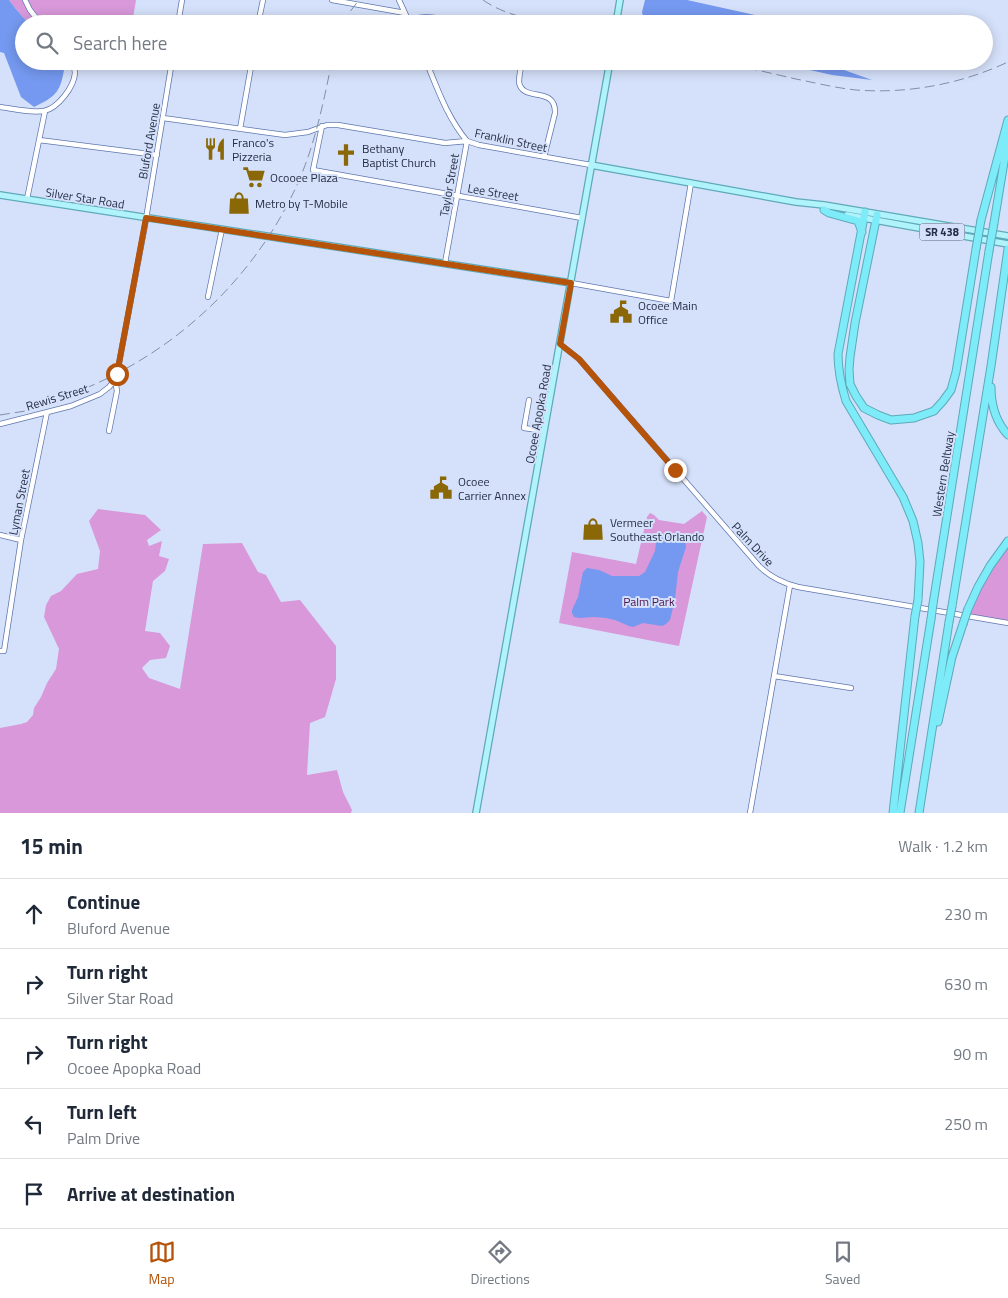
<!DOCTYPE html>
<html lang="en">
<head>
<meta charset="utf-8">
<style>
	:root { --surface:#fff; --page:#f6f6f7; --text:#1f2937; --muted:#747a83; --line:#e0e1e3; --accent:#b45309 }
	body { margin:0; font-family:"Titillium Web",sans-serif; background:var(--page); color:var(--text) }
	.stop { position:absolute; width:15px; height:15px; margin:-11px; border:4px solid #b45309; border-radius:50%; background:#fff }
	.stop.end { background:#b45309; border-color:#fff; box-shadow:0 1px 5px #0008 }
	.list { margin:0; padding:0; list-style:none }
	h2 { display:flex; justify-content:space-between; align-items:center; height:65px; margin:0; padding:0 20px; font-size:21px }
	h2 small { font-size:16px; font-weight:400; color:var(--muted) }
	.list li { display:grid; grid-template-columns:32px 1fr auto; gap:15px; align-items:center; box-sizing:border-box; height:70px; padding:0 20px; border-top:1px solid var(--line) }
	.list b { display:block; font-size:19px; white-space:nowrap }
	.list p { margin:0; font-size:16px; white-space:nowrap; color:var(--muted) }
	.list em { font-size:16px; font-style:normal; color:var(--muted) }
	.icon { flex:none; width:28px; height:28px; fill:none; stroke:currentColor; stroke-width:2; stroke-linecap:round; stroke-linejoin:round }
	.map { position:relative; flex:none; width:1008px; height:813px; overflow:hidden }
	.search { position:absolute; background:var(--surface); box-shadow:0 2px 12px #0003; left:15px; right:15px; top:15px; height:55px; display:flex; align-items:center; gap:12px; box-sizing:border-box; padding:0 18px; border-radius:28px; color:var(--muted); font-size:19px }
	.sheet { height:415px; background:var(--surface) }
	nav { display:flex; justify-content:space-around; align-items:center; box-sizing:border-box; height:70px; border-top:1px solid var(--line); background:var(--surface); font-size:14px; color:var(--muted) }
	nav a { display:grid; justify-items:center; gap:2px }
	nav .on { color:var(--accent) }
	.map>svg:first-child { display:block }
	.green { fill:#d898da }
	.water { fill:#7599f0 }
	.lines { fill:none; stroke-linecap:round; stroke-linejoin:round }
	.minor-casing { stroke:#5f77ae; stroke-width:6 }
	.major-casing { stroke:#5ea9ba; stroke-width:8 }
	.highway-casing { stroke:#5ea9ba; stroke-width:9 }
	.minor { stroke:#fff; stroke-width:4.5 }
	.major { stroke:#b1f3fb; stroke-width:5.5 }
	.highway { stroke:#7debf8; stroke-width:7 }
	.rail { stroke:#838ea7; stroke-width:1; stroke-dasharray:10 5; stroke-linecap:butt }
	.highway-bridge-casing { stroke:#5ea9ba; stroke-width:9; stroke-linecap:butt }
	.highway-bridge { stroke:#7debf8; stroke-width:7 }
	.route { stroke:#b45309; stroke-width:6 }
	.labels { text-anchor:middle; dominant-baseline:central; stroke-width:4; stroke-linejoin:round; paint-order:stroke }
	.shield { fill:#d5e1fa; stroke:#59647c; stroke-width:1 }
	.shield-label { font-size:11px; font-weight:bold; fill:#242e46 }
	.street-label { font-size:12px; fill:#242e46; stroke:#d5e1fa }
	.poi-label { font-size:12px; fill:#242e46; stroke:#d5e1fa; text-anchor:start }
	.park-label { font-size:12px; fill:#4c114f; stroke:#d5e1fa }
</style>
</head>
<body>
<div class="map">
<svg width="1008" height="813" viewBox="0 0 1008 813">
	<rect width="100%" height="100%" fill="#d5e1fa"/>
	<path class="green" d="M9 0H136L132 24H29L15 8Z
		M98 509 145 515 161 530 147 540 149 546 162 541 159 556 169 559 165 571 153 581 145 631 160 633 170 646 166 658 150 660 142 668 149 678 180 689 203 544 242 543 258 572 266 575 281 602 300 600 336 646V679L325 717 310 723 307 775 337 770 343 792 352 810 351 813H0V728L21 724 27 722 33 715 34 708 41 697 47 683 56 669 59 649 44 617 46 605 51 596 61 591 77 574 98 569 100 551 89 521Z
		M702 511 707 517 679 646 559 623 572 552 636 564 647 517 650 513 654 515 659 520 684 524Z
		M1008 541V623L965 617 968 609Z"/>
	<path class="water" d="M0 0H9L15 8 29 24H24V61H57L64 70C60 94 54 97 34 107L21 97 4 53 0 52Z
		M645 0H687L764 17 774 24H656L644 20 642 12Z
		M770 61H816L833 66 872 80 832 75Z
		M670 533 684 536 686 547 678 572 675 599 670 620 666 624 662 626 643 623 633 627 629 626 615 620 606 618 594 617 580 618 574 617 572 613V610L578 597 583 572 587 568 599 570 612 576H639L645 572 655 551 657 534Z"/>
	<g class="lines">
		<defs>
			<path id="minor" d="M25 0 30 10 41 24
				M332 0 405 13
				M399 0 410 24
				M408 21C427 13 445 20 464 24
				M178 24 182 0
				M258 24 263 0
				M426 61C438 90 447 117 467 141L445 263
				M522 61C521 68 519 75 519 82 522 103 556 85 555 113L544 157
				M0 107C14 109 30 113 44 111 58 108 74 87 75 73 75 69 73 65 72 61
				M163 118 285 135 308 132 327 125H338L445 143 467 141 479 145 591 165
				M322 126 313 170 582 218
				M240 129 252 61
				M39 140 157 155
				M27 199 45 111
				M571 283 671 301 691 183
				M208 297 222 229
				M560 344 579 359 759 566C770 577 782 583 798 587L1008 623
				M529 400 524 428 544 431
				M0 424 71 406 88 399 100 394 109 387 115 380
				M109 431 117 391 115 380 117 374 145 225 172 61
				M0 535 21 540
				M0 651H4L21 540 47 412
				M774 676 851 688
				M750 813 790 585"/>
			<path id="major" d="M616 24 620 0
				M591 165 796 202 824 205 1008 236
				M0 195 571 283
				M847 215 1008 244
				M476 813 610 61"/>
			<path id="highway" d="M824 210 829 213 858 221 862 232
				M865 212 838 354C838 371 841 385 846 401L903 497 913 521 918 543 920 562 918 600
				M877 215 855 323 850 357 849 370 850 384 856 396 864 408 878 415 891 420 914 418 934 411 943 401 951 390 956 372 976 249
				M981 220 1008 120
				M994 223 1008 138
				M991 387C991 405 996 422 1008 435
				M933 604 989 251
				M952 606 991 366 1008 249
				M968 609 978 587 990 566 1008 541
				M938 722 952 657 963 624
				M893 813 915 616
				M900 813 931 619
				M919 813 949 622"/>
		</defs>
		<use href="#minor" class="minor-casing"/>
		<use href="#major" class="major-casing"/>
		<use href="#highway" class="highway-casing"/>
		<use href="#minor" class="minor"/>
		<use href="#major" class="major"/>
		<use href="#highway" class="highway"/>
		<path class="rail" d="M483 0C503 14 528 19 551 24
			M343 24 349 13 359 0
			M718 61C744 67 770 73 796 79 816 83 836 88 856 90 908 94 961 84 1008 62
			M0 415C11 413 23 412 34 409 47 406 60 399 72 394 91 386 110 378 127 368 201 327 262 262 297 185 315 145 323 104 332 61"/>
		<defs>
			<path id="highway-bridge" d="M976 249 981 220
				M989 251 994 223
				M915 616 918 600
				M931 619 933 604
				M949 622 952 606
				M963 624 968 609"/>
		</defs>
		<use href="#highway-bridge" class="highway-bridge-casing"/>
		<use href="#highway-bridge" class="highway-bridge"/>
	</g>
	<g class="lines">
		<path class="route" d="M117 374 146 218 571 283 560 344 579 359 675 470"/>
	</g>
	<defs>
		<symbol id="restaurant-bare" viewBox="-9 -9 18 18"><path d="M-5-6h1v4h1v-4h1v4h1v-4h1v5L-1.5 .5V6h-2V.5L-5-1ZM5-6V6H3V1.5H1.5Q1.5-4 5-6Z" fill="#8a6807" stroke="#d5e1fa" stroke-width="2.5" paint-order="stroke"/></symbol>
		<symbol id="church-bare" viewBox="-9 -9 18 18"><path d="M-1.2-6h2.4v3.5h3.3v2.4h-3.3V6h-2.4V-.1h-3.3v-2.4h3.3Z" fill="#8a6807" stroke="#d5e1fa" stroke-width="2.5" paint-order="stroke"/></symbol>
		<symbol id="supermarket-bare" viewBox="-9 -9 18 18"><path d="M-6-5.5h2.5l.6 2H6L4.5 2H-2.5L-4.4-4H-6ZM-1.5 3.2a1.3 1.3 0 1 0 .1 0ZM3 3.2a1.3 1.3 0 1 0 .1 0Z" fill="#8a6807" stroke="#d5e1fa" stroke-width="2.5" paint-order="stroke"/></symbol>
		<symbol id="shop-bare" viewBox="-9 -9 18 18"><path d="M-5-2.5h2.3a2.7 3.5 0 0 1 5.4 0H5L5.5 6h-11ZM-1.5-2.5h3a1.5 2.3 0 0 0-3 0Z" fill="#8a6807" stroke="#d5e1fa" stroke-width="2.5" paint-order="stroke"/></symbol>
		<symbol id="civic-bare" viewBox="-9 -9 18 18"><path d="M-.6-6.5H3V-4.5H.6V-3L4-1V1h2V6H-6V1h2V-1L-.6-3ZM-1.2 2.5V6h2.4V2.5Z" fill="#8a6807" stroke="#d5e1fa" stroke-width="2.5" paint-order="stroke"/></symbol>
	</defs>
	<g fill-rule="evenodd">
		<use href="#restaurant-bare" x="199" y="133" width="32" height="32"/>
		<use href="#church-bare" x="330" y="139" width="32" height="32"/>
		<use href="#supermarket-bare" x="238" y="161" width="32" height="32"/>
		<use href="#shop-bare" x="223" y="187" width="32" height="32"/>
		<use href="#civic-bare" x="605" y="296" width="32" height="32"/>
		<use href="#civic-bare" x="425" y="472" width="32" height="32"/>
		<use href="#shop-bare" x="577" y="513" width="32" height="32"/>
	</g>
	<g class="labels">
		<rect class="shield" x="919.5" y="223.5" width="45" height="17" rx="4"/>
		<g class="shield-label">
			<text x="942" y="232">SR 438</text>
		</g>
		<g class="street-label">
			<text transform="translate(511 140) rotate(12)">Franklin Street</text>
			<text transform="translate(149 141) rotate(-80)">Bluford Avenue</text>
			<text transform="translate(449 185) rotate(-80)">Taylor Street</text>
			<text transform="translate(493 192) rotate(10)">Lee Street</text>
			<text transform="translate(85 198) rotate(9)">Silver Star Road</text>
			<text transform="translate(57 397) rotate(-17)">Rewis Street</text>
			<text transform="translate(538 414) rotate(-80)">Ocoee Apopka Road</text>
			<text transform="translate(943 474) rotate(-81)">Western Beltway</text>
			<text transform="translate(19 502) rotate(-79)">Lyman Street</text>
			<text transform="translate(753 544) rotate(47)">Palm Drive</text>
		</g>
		<g class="poi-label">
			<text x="232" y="142">Franco's<tspan x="232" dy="14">Pizzeria</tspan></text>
			<text x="362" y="148">Bethany<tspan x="362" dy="14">Baptist Church</tspan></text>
			<text x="270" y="177">Ocooee Plaza</text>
			<text x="255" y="203">Metro by T-Mobile</text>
			<text x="638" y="305">Ocoee Main<tspan x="638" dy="14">Office</tspan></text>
			<text x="458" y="481">Ocoee<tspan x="458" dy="14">Carrier Annex</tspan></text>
			<text x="610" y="522">Vermeer<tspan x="610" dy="14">Southeast Orlando</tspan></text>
		</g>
		<g class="park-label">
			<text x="649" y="601">Palm Park</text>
		</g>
	</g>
</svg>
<div class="stop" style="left:117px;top:374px"></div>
<div class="stop end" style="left:675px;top:470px"></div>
<div class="search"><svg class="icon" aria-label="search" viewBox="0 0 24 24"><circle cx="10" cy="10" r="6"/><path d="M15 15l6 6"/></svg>Search here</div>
</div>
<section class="sheet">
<h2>15 min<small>Walk · 1.2 km</small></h2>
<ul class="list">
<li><svg class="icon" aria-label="ahead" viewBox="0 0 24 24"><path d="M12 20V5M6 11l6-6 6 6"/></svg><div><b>Continue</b><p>Bluford Avenue</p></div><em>230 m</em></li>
<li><svg class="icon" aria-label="right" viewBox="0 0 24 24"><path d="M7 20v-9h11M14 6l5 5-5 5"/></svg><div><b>Turn right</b><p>Silver Star Road</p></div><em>630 m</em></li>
<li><svg class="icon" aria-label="right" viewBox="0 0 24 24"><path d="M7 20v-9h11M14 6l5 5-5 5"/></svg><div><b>Turn right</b><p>Ocoee Apopka Road</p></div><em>90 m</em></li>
<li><svg class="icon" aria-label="left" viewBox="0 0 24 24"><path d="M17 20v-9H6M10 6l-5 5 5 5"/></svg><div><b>Turn left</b><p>Palm Drive</p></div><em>250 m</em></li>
<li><svg class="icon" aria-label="arrive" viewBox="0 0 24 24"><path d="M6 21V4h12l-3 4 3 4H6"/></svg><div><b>Arrive at destination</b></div></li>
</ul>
</section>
<nav>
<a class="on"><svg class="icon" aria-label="map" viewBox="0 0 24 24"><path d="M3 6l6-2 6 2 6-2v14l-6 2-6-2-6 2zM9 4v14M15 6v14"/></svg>Map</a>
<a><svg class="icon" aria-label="directions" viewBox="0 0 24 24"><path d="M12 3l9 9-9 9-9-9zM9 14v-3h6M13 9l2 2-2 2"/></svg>Directions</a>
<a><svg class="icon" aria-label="saved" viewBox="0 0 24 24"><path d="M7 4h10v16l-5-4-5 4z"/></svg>Saved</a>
</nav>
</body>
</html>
